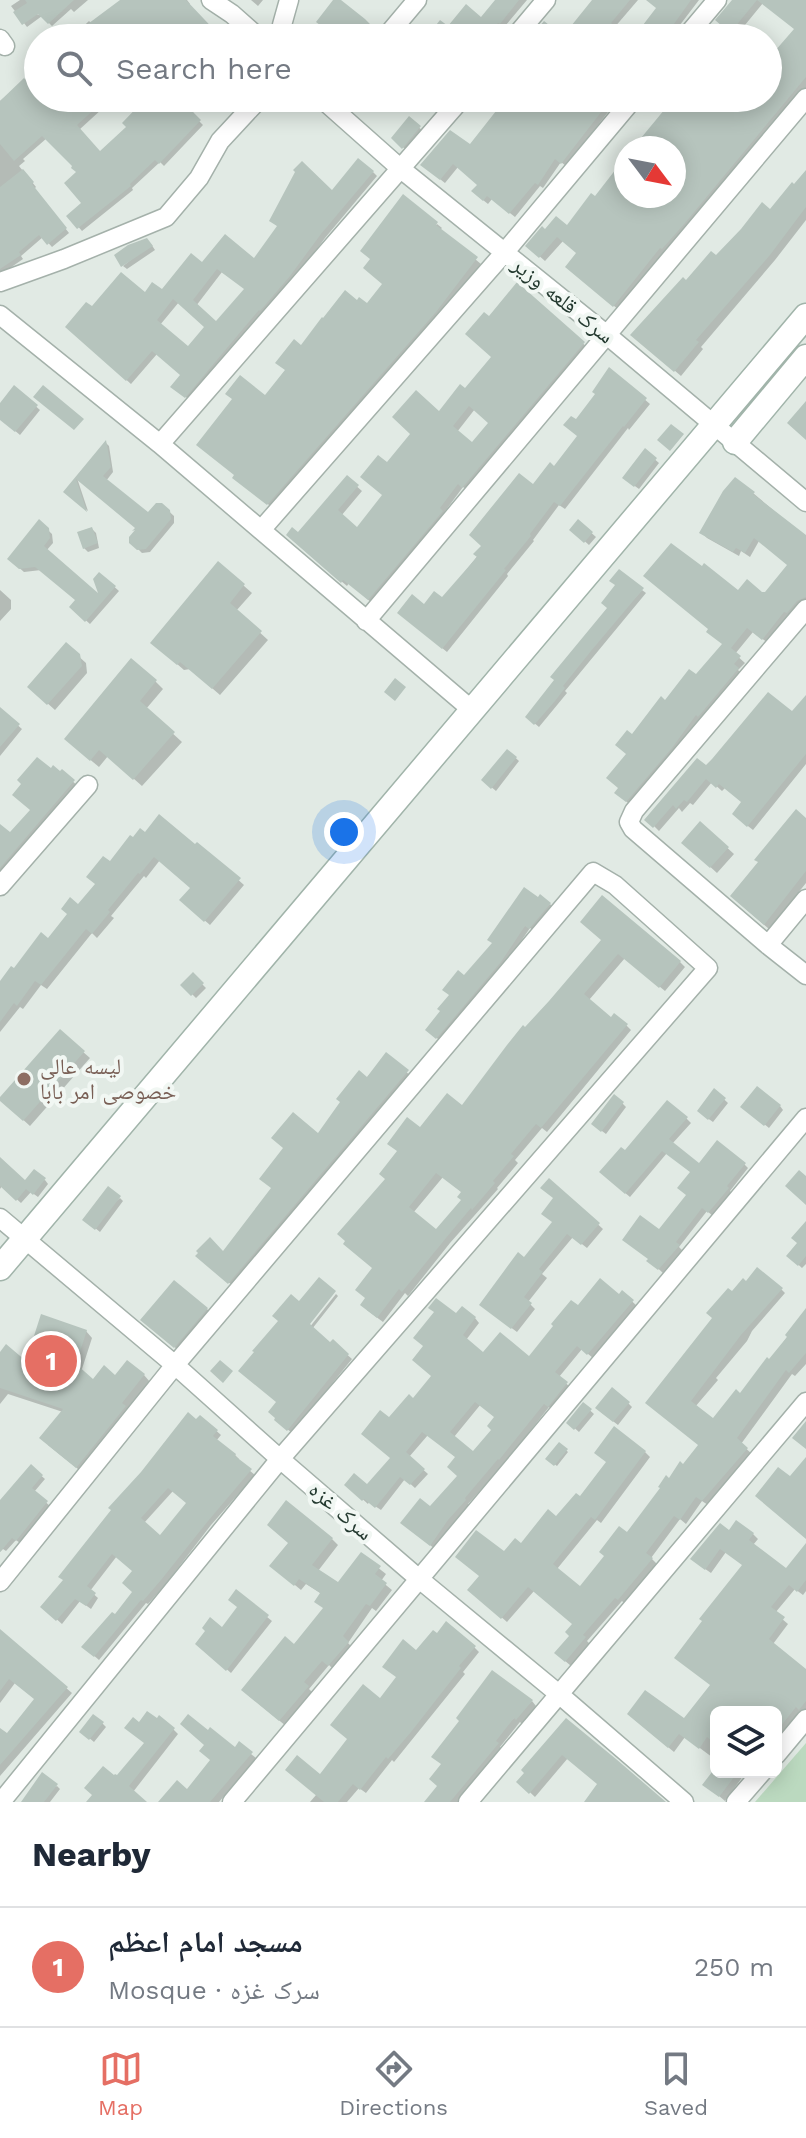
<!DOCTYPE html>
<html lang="en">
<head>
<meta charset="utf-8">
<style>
	:root { --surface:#fff; --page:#f2f2f3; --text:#1f2937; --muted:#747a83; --line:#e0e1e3; --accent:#e56f64 }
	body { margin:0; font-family:"Work Sans","Noto Naskh Arabic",sans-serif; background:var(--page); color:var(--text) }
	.controls { position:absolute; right:24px; bottom:24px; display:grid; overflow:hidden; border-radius:12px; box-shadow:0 4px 20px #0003 }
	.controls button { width:72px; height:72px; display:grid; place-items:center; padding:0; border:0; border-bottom:2px solid var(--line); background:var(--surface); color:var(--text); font:40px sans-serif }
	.compass { position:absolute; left:614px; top:136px; width:72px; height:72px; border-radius:50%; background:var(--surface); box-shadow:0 4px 20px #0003; rotate:122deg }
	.you { position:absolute; left:344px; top:832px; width:28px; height:28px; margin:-20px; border:6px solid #fff; border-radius:50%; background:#1a73e8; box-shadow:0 0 0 12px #1a73e833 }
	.badge { display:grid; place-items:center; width:52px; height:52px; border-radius:50%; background:var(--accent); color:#fff; font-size:26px; font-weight:700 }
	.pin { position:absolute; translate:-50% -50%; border:4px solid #fff; box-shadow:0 2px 8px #0006 }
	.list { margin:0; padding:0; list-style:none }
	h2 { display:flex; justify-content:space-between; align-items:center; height:104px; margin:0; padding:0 32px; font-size:34px }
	h2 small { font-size:26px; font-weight:400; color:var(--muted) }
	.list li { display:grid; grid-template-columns:52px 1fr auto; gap:24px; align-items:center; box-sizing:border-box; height:120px; padding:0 32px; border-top:2px solid var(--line) }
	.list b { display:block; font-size:30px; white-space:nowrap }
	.list p { margin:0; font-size:26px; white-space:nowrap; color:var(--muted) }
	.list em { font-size:26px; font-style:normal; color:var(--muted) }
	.icon { flex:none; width:44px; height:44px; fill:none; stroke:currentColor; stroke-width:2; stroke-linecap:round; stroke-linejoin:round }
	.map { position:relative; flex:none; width:806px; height:1802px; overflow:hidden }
	.search { position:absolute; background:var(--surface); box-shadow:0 4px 20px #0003; left:24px; right:24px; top:24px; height:88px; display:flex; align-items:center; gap:20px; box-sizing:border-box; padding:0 28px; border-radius:44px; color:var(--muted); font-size:30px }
	.sheet { height:224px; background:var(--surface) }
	nav { display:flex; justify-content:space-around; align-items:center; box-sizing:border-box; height:112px; border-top:2px solid var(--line); background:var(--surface); font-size:22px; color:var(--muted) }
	nav a { display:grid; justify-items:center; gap:4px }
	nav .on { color:var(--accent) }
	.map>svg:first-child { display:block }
	.green { fill:#bbd9bf }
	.shadow { fill:#0003; fill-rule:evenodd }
	.building { fill:#b6c4bd; fill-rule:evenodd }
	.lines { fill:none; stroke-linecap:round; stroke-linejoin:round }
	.street-casing { stroke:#a4b1aa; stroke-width:21 }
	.secondary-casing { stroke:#a1b4aa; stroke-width:27 }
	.street { stroke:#fff; stroke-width:18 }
	.secondary { stroke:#fff; stroke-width:24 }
	.education-dot { fill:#8d6e63; stroke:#f1f7f3; stroke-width:3 }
	.labels { text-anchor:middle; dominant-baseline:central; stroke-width:8; stroke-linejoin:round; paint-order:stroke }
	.street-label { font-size:22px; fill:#23392f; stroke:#f1f7f3 }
	.education-label { font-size:22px; fill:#785e54; stroke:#f1f7f3; text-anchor:start }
</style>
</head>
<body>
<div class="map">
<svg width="806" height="1802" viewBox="0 0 806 1802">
	<rect width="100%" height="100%" fill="#e1eae4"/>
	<path class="green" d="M806 1743V1802H755Z"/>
	<path class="shadow" d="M20 0H29L38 15 53 0H88L74 12 71 9 52 26 42 16 27 27 11 6Z
		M123 0H187L190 4 189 5 218 36 226 29 235 38H71L89 21 93 25Z
		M251 0H263L258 6Z
		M497 0H527L495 38H429L448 29 482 20Z
		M594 0H638L614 28 625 38H532L559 36 561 33 565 36Z
		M647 0H699L670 38H635L659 9Z
		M734 0H806V88L619 310 572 272 578 253 563 241 545 261 528 246 545 232 567 227 596 199 626 179V196H674V148H655L676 98H768V67L796 30 763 3 736 36 723 25Z
		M38 69V98H114L79 130 100 153 128 127 147 98H205L192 114 203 125 164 166 160 162 132 188 133 190 82 231 69 216 84 204 79 173 47 138 23 159 25 161 19 166 36 187 34 189 69 233 52 247 43 237 21 256 23 259 0 275V101Z
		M502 98H619L566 166 561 162 543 188 540 186 515 217 492 199 488 204 478 196 479 185 458 167 445 183 427 169 470 147 499 111Z
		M409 119 423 131 406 150 393 138Z
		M373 172 377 176 325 238 294 280 190 400 177 391 182 375 157 354 131 384 68 327 92 309 145 294 162 292 202 265 255 261 279 227 271 221ZM222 272 246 289 216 324 196 306ZM179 302 206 327 188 349 160 325Z
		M806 173V220L775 260 701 347 703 349 681 376 639 340 686 283 770 212Z
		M437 224 442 228 440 230 481 264 440 317 273 508 239 482 265 397 302 348 357 302 367 306Z
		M151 244 155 250 127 269 123 266Z
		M517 285 588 348 468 491 463 487 443 514 446 517 373 604 349 583 347 586 293 540 347 478 362 491 341 516 358 529 384 496 387 465 465 390 494 358 489 319ZM475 409 491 423 473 445 457 432Z
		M610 370 650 404 629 430 628 428 565 509 559 505 533 540 534 541 507 574 508 576 447 652 404 617 442 600 533 487 554 468 579 437 576 422 597 394Z
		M15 388 40 410 20 435 0 418V406Z
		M106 443 109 446 113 472 106 481 148 515 162 505 174 516V523L150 552 142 553 131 542 137 528 77 478Z
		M645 451 659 463 639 489 628 481Z
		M77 478 88 511 65 492Z
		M753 493 806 538V604L768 643 753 632 735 654 745 663 738 670 742 674 632 806 622 798 620 789 633 737 666 702 696 677 724 645 738 593 766 594 790 566 759 541 750 557 741 551 739 556 707 538 702 533Z
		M39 522 52 534 53 543 46 551 102 599 100 574 119 591 90 624 71 607 77 601 41 570 24 572 9 559Z
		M579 522 596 537 589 545 572 530Z
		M92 529 96 533 99 548 88 552 84 548Z
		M219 564 252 593 236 611 268 640 220 695 190 669 184 670 161 650Z
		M0 590 11 600V609L0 621Z
		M642 590 646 593 565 691 567 693 539 727 527 717Z
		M66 645 86 663 87 673 55 710 36 693Z
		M155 681 163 689 146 709 182 742 142 786 108 756 99 767 75 747Z
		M806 698V764L753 830 739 819 744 802 725 788 722 791 712 782 693 805 690 803 682 812 679 808 659 831 647 819 706 768 793 714Z
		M0 710 22 729 0 756Z
		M508 751 519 761 496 791 483 780Z
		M51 771 60 774 62 772 79 787 0 878V827L10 835 32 810Z
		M806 820V883L769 929 737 901Z
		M700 823 734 854 717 873 683 842Z
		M145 834 196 847 198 844 244 885 210 925 187 905 192 888 160 860 146 878 144 876 111 916 114 918 97 938 92 933 47 989 41 985 23 1009 20 1007 0 1032V985L48 941 97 884 110 864Z
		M550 904 554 908 534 931 530 928 504 966 441 1041 431 1034 464 978Z
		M603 940 680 962 685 967 665 991 625 958 589 1000 612 1019 626 1025 631 1030 547 1132 542 1128 515 1160 518 1163 497 1188 498 1189 450 1243 408 1296 405 1293 383 1322 367 1310V1298L374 1268 387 1180 420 1129 463 1108 525 1030ZM443 1177 463 1193V1200L436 1232 413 1213Z
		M193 975 206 988 196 998 183 985Z
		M60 1032 90 1058 30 1126 7 1105Z
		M386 1055 411 1076 233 1286 198 1256 224 1254 273 1188Z
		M715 1091 728 1103 713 1122 703 1115Z
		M622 1103 626 1107 606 1134 598 1128Z
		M780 1106 783 1110 769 1128 747 1110Z
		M686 1118 691 1123 672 1144 699 1166 744 1164 748 1168 730 1191 732 1193 713 1216 707 1211 679 1247 682 1250 663 1273 649 1260 659 1232 688 1195 692 1173 667 1153 630 1197 606 1177 625 1153Z
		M0 1160 25 1183 45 1180 48 1184 38 1197 31 1192 21 1203 2 1186 0 1189Z
		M549 1180 603 1229 587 1248 573 1237 542 1274 547 1278 528 1302 535 1309 517 1332 486 1309 554 1223 555 1198Z
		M120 1198 123 1201 100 1232 89 1223Z
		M806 1224V1264L802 1268 789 1256 800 1243Z
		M780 1288 785 1293 752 1331 747 1341 716 1378 718 1380 695 1407 713 1421 741 1396 769 1362 806 1311V1364L795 1376 792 1374 741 1444 752 1454 708 1505 702 1501 686 1524 680 1519 651 1558 657 1564 624 1603 622 1601 587 1641 590 1644 571 1666 556 1653 571 1636 575 1624 534 1591 507 1622 475 1594 504 1554 521 1546 645 1452 650 1457 601 1523 597 1520 557 1569 580 1589 700 1445 653 1408 733 1294Z
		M623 1293 637 1306 593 1358 582 1349 559 1377 571 1388 553 1410 549 1407 505 1463 468 1504 469 1505 452 1524 435 1549 407 1527 430 1509 459 1476 457 1458 428 1435 409 1457 428 1474 415 1488 405 1479 381 1510 369 1502 368 1504 347 1485 368 1487 392 1458 389 1420 413 1401 433 1376 456 1316 475 1318 479 1323 466 1340 483 1355 529 1359 578 1308 619 1297ZM481 1404 496 1418 493 1430 474 1454 454 1437Z
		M336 1294 338 1296 312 1329 330 1344 333 1342 352 1359 292 1433 280 1423 279 1403 302 1330 305 1333Z
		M207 1309 210 1312 178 1350 143 1320Z
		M86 1331 92 1338 81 1372 93 1381 144 1375 150 1382 83 1473 48 1445 63 1412 8 1394 0 1404V1355L26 1365Z
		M628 1403 632 1407 618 1425 601 1412Z
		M584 1405 594 1414 579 1432 569 1423Z
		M201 1417 221 1435 216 1441 235 1455 239 1459 238 1461 255 1475 211 1525 165 1585 148 1604 146 1603 99 1660 84 1647 115 1617 134 1592V1571L117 1556 90 1591 98 1598 91 1609 80 1601 62 1624 43 1607ZM173 1491 189 1503 161 1538 144 1523Z
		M559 1444 568 1452 557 1466 548 1459Z
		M31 1467 45 1479 34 1492 50 1506 20 1543 16 1540 6 1551 3 1549 0 1552V1504Z
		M729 1533 753 1534 758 1539 753 1545 786 1571 806 1546V1591L803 1595 795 1589 775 1613 788 1624 773 1644 806 1671V1712L802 1710 776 1743V1712H716V1760L685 1737 674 1752 634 1719 685 1721 712 1685 744 1566 726 1552 711 1573 698 1564Z
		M332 1539 338 1545 318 1571 339 1585 362 1555 386 1574 381 1581 392 1590 376 1611 372 1608 348 1643 354 1649 335 1671 329 1665 309 1689 313 1693 286 1726 249 1696 325 1609 322 1594 306 1584 301 1590 278 1571Z
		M236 1592 272 1621 231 1673 198 1644 222 1629 239 1607Z
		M0 1632 72 1693 0 1776V1730L7 1736 36 1700 15 1683 0 1703Z
		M474 1647 479 1652 463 1672 465 1674 394 1762 392 1760 366 1793 359 1788 347 1802H310L316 1795 320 1777 417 1653Z
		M532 1701 536 1706 522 1724 520 1722 500 1747 502 1749 458 1802H427L440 1786Z
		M566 1721 663 1802H586L599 1784 568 1758 535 1797 519 1782Z
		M102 1723 106 1727 94 1742 82 1732Z
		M139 1725 173 1729 178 1734 133 1792 144 1802H89L117 1778 146 1744Z
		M235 1749 251 1754 256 1758 219 1802H161L187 1792Z
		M716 1769V1772H746L725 1801 705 1784Z
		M57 1786 60 1789 50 1802H25Z"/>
	<path class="building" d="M25 0H74L48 24 38 14 22 25 13 12 27 3Z
		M120 0H186L222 38H69Z
		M333 0H341L365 19 376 30 373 38H324L329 32 316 22Z
		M495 0H519L500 24 498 23 486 38H426L440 20 448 26 466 4 481 17Z
		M592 0H630L611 23 628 38H530L544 21 563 36Z
		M646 0H691L664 38H633L656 8Z
		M732 0H806V77L685 223 662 249 660 248 613 307 565 267 576 253 557 237 539 258 525 246 542 226 545 229 556 216 567 225 591 193 595 196 616 169 626 177V196H674V148H653L641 138 674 98H768V59L794 29 757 0 730 33 715 20Z
		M24 78 38 93V98H107L77 125 100 151 126 127 122 123 146 98H198L190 109 201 120 159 164 155 160 130 184 131 186 77 229 66 216 81 203 64 183 76 172 71 168 72 166 42 136 14 161 0 144V101Z
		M499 98H612L561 164 555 159 538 185 535 183 509 214 487 196 483 201 471 191 477 185 453 164 440 180 420 165 450 130 470 144 496 111 492 107Z
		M409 116 421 126 402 149 391 138Z
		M358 158 374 171 321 234 290 276 260 311 259 310 185 398 170 387 180 375 152 351 126 381 65 327 86 302 92 306 121 272 145 292 152 282 162 289 191 253 202 262 225 234 254 258 277 226 269 221 295 172 293 170 302 161 332 190ZM217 269 244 289 216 321 193 300ZM173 299 204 327 188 346 157 320Z
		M23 169 34 182 32 184 67 228 47 245 39 235 19 252 21 255 0 269V187Z
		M806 170V207L770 255 696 340 699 342 674 372 630 335 683 277 686 280 711 251 716 255 741 229 762 202 770 209 792 182 794 184Z
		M403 194 438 222 436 225 478 257 436 312 267 505 232 478 234 475 196 445 232 399 225 394 240 375 265 395 285 370 275 363 294 339 301 345 322 317 323 318 345 290 357 300 359 297 367 303 382 284 363 268 370 259 360 251Z
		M147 238 153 246 121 267 114 255 128 245Z
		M517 282 585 342 462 488 458 484 440 508 443 511 368 600 343 580 341 583 286 535 292 527 298 532 347 475 359 485 338 510 357 527 382 495 360 477 378 455 387 462 410 434 392 417 416 390 439 411 460 384 465 388 491 357 465 334 484 312 489 316ZM469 406 488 423 472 442 453 426Z
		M609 367 647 398 624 427 623 426 560 506 554 502 530 534 531 536 504 569 506 570 442 649 397 613 412 594 424 604 434 591 442 597 477 557 473 554 481 546 469 535 519 473 533 484 550 462 554 466 577 436 563 425 571 416 576 419 595 394 592 392Z
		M14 385 38 405 15 432 0 420V403Z
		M43 385 84 419 74 430 33 397Z
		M806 401V440L787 423Z
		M671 424 684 434 670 451 657 440Z
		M106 440 111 467 103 476 148 512 156 503H162L170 510 171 519 146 549 137 550 129 543V537L135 530 132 531 135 528 76 479 87 512 63 492Z
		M645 448 657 458 634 487 622 478Z
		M735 477 755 492 753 494 806 535V597L797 601 787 613 784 612 762 640 747 628 731 648 741 656 734 664 739 668 698 717 696 715 672 748 626 802 614 793 618 788 606 778 626 754 615 745 627 730 632 734 661 696 665 700 689 669 696 674 722 644 706 632 708 629 643 576 671 543 702 566 704 563 738 590 747 579 762 592H765L787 565 754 538 745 553 736 548 733 552 699 533 723 491Z
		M39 519 49 528 50 538 44 546 98 593 93 579 99 572 116 586 85 622 69 607 75 600 35 567 19 569 7 559Z
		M578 519 593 532 584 543 569 530Z
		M92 527 98 543 83 549 77 532Z
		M218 561 245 584 230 603 262 631 212 689 180 662 177 665 150 643Z
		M619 569 644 588 591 651 563 686 565 688 555 701 534 725 525 717 554 680 550 677 607 608 601 603 615 585 609 581Z
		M66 642 80 654 82 666 47 705 27 687Z
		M131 658 157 680 140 701 175 732 133 780 99 750 90 761 64 739Z
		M395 678 406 687 395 701 384 692Z
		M768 692 792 711 806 695V754L747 827 732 814 741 802 719 784 716 788 706 779 687 802 684 800 676 809 673 805 653 828 644 820 697 758 706 765 712 759Z
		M0 707 20 724 0 747Z
		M507 749 517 757 491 789 481 780Z
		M37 757 51 768 53 765 60 771 62 769 75 780 0 868V824L10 832 30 810 12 795 21 784 17 780Z
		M796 809 806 818V871L764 925 730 896 758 862 754 860Z
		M159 814 195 844 197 842 241 878 204 922 179 900 190 888 154 857 140 874 138 873 108 910 110 912 92 934 86 929 41 985 35 981 17 1006 14 1003 0 1022V981L11 966 14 968 41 932 48 938 67 914 61 909 70 897 78 904 95 884 86 877 103 856 110 861 130 835 133 837 140 828 145 832Z
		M700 821 729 847 710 868 681 843Z
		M524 887 538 897 540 894 551 903 529 929 525 926 501 962 436 1039 425 1030 440 1011 437 1009 449 995 442 990 458 970 464 975 492 943 487 940Z
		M602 895 681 961 659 988 618 954 584 994 611 1017 614 1013 628 1024 541 1128 536 1124 511 1154 514 1156 493 1181 495 1183 472 1210 471 1208 446 1238 402 1292 399 1289 377 1318 360 1305 365 1298 355 1290 372 1268 343 1244 345 1241 337 1234 385 1179 379 1174 397 1151 387 1144 407 1117 420 1127 447 1093 462 1105 507 1045 523 1025 525 1027 549 1001 601 940 580 922ZM436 1173 461 1192 457 1197 461 1200 436 1229 409 1207Z
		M193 972 204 983 191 996 180 985Z
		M60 1029 85 1051 23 1121 0 1101V1097Z
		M386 1052 409 1070 228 1284 195 1256 198 1253 196 1251 210 1237 223 1251 271 1188 259 1179 283 1148 271 1138 293 1112 318 1133 340 1102 336 1099 359 1070 367 1077Z
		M757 1086 781 1105 764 1126 740 1107Z
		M714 1088 726 1098 708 1120 697 1111Z
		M614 1094 624 1102 601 1132 591 1124Z
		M667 1100 688 1117 669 1139 699 1163 717 1140 746 1163 727 1186 729 1188 708 1213 702 1208 676 1242 680 1245 658 1270 646 1261 648 1259 622 1240 640 1215 659 1229 686 1195 677 1188 690 1172 662 1151 625 1194 599 1172 621 1147 625 1150Z
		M0 1157 25 1180 34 1169 46 1178 33 1195 26 1189 16 1201 0 1186Z
		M799 1170 806 1176V1205L785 1186Z
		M549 1178 600 1223 581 1245 567 1234 539 1269 543 1272 524 1297 532 1303 511 1329 479 1305 518 1252 524 1257 552 1222 541 1214 553 1198 540 1188Z
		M108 1186 121 1196 95 1230 82 1220Z
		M806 1221V1256L798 1266 786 1256 797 1243 791 1238Z
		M757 1267 783 1288 741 1335 691 1401 713 1418 736 1389 740 1393 767 1357 769 1359 787 1337 785 1335 806 1308V1353L789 1373 786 1370 737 1438 748 1448 702 1501 696 1497 680 1520 674 1516 646 1553 653 1558 618 1600 615 1598 583 1635 586 1637 565 1662 554 1653 569 1636 565 1632 572 1624 528 1587 501 1619 467 1590 479 1576 455 1557 476 1530 504 1551 515 1538 521 1543 548 1509 556 1516 576 1493 580 1496 606 1462 594 1453 614 1426 646 1451 595 1520 591 1517 553 1564 580 1586 604 1556 599 1552 619 1526 627 1532 660 1488 658 1487 666 1475 669 1478 680 1461 683 1464 698 1445 645 1403 712 1318 706 1313 728 1288 732 1291 743 1278 746 1281Z
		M319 1277 336 1291 310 1324 330 1342 333 1339 349 1354 287 1431 274 1420 275 1418 268 1412 276 1402 238 1371 254 1352 252 1351 278 1321 272 1316 291 1294 299 1301Z
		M600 1278 619 1294 622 1290 634 1300 587 1355 577 1346 555 1372 568 1382 548 1407 544 1404 499 1460 498 1459 465 1498 466 1500 448 1520 430 1546 400 1523 420 1498 430 1506 457 1476 447 1467 455 1457 422 1432 406 1452 425 1469 410 1485 400 1477 375 1508 364 1499 362 1501 344 1485 354 1473 367 1484 390 1458 361 1434 380 1410 389 1417 409 1394 413 1398 431 1376 412 1360 423 1346 413 1338 434 1312 428 1308 436 1298 456 1313 462 1306 476 1317 463 1335 483 1352 500 1332 529 1356 553 1326 551 1324 571 1300 578 1305ZM475 1402 494 1417 487 1426 491 1430 473 1451 450 1432Z
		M174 1280 208 1308 174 1348 140 1320Z
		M41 1314 87 1330 76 1364 93 1379 104 1365 115 1375 127 1360 145 1374 122 1403 126 1406 76 1468 39 1438 63 1409 0 1388V1352L6 1344 26 1361Z
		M220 1360 233 1371 223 1383 210 1371Z
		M612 1387 630 1402 613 1422 595 1408Z
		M583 1402 592 1409 574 1430 566 1423Z
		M188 1412 196 1419 200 1415 218 1430 213 1436 236 1454 235 1456 252 1469 208 1521 161 1580 143 1601 141 1600 94 1657 81 1647 112 1612 115 1614 132 1592 122 1583 132 1571 112 1554 87 1586 96 1593 86 1606 75 1599 56 1621 40 1607 63 1580 58 1577 111 1510 108 1508 141 1472ZM168 1488 186 1503 160 1535 141 1518Z
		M806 1421V1449L792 1438Z
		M559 1442 568 1449 554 1466 545 1459Z
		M806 1457V1539L755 1496 778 1467 790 1476Z
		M31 1464 43 1475 32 1488 48 1501 16 1541 12 1538 0 1552V1500Z
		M286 1500 333 1538 312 1565 338 1582 361 1552 381 1566 375 1574 387 1583 370 1606 366 1604 343 1636 349 1642 328 1666 322 1661 304 1682 309 1686 279 1721 241 1690 285 1636 294 1644 323 1608 314 1602 320 1593 299 1579 294 1586 269 1566 288 1543 267 1525Z
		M736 1520 754 1533 749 1540 786 1568 806 1543V1580L797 1592 789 1585 771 1607 785 1617 769 1639 806 1669V1701L799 1710 796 1707 776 1732V1712H716V1744L707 1737 699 1749 679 1734 668 1748 627 1714 645 1690 684 1718 710 1685 674 1658 702 1621 699 1619 742 1565 720 1549 705 1570 690 1559 720 1523 729 1530Z
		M236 1589 269 1615 226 1671 195 1644 205 1631 202 1628 210 1617 222 1627 237 1607 228 1600Z
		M446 1621 476 1646 459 1666 461 1668 411 1732 388 1759 386 1757 360 1790 353 1784 338 1802H324L285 1770 297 1755 320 1774 347 1739 330 1725 363 1684 380 1698 396 1677 382 1667 403 1639 416 1650 433 1630 437 1633Z
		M0 1629 68 1687 0 1765V1728L7 1733 34 1699 9 1679 0 1691Z
		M492 1670 533 1700 516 1720 514 1718 496 1741 499 1743 450 1802H424L437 1786 429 1779 441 1764 431 1757 459 1721 456 1718Z
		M147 1711 157 1718 159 1715 175 1728 129 1786 147 1802H86L92 1795 84 1788 103 1766 114 1775 115 1774 117 1775 144 1743 124 1728 133 1717 139 1722Z
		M93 1714 104 1722 89 1740 79 1732Z
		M188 1714 208 1730 210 1727 235 1747 239 1741 253 1752 210 1802H158L177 1780 187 1789 210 1760 199 1751 204 1745 180 1724Z
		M566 1718 616 1759 666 1802H584L597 1784 562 1755 529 1794 516 1782 524 1773 521 1770Z
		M42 1772 58 1784 44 1802H21Z
		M712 1772H738L719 1797 702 1785Z"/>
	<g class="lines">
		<defs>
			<path id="street" d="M211 0 232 14 259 38
				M286 38 282 25 289 0
				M385 38 417 0
				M514 38 546 0
				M685 38 717 0
				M0 39 5 46
				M321 98 401 169 607 335 806 502
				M0 282 64 259 166 217 199 178 220 141 260 98
				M0 315 160 444 472 710
				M160 444 462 98
				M261 530 504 253 634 98
				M806 609 634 811 629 822 633 829 768 945 806 975
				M366 621 806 98
				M0 886 88 785
				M768 945 806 899
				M0 1218 175 1365 280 1459 418 1578 560 1695 684 1802
				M0 1582 175 1365 593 872 615 885 708 968 280 1459 1 1802
				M776 1755 806 1719
				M232 1802 806 1118
				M468 1802 806 1402
				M736 1802 762 1772"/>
			<path id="secondary" d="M735 442 806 357
				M0 1268 806 316"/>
		</defs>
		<use href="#street" class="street-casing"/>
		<use href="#secondary" class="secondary-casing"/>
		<use href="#street" class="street"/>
		<use href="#secondary" class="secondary"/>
	</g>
	<circle class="education-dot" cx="24" cy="1079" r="8"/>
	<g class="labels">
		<g class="street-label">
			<text transform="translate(563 300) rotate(39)">سرک قلعه وزیر</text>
			<text transform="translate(341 1511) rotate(41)">سرک غزه</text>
		</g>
		<g class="education-label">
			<text x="40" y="1066">لیسه عالی<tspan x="40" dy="25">خصوصی امر بابا</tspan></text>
		</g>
	</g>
</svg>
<div class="controls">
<button><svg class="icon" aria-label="layers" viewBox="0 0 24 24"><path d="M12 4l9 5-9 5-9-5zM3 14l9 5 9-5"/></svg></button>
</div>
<svg class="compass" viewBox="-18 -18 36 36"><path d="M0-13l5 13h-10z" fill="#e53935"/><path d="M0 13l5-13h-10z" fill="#747a83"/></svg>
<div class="you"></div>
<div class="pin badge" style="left:51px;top:1361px">1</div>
<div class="search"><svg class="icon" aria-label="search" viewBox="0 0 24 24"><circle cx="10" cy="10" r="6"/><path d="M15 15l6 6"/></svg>Search here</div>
</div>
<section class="sheet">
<h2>Nearby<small></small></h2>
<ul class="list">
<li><span class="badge">1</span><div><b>مسجد امام اعظم</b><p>Mosque · سرک غزه</p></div><em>250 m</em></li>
</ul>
</section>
<nav>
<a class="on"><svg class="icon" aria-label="map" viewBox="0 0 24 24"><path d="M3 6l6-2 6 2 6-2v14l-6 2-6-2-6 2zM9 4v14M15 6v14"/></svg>Map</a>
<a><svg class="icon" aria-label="directions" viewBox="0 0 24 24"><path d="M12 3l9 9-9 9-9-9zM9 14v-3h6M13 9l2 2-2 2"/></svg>Directions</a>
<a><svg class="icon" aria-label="saved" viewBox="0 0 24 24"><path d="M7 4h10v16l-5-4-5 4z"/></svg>Saved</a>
</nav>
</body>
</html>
